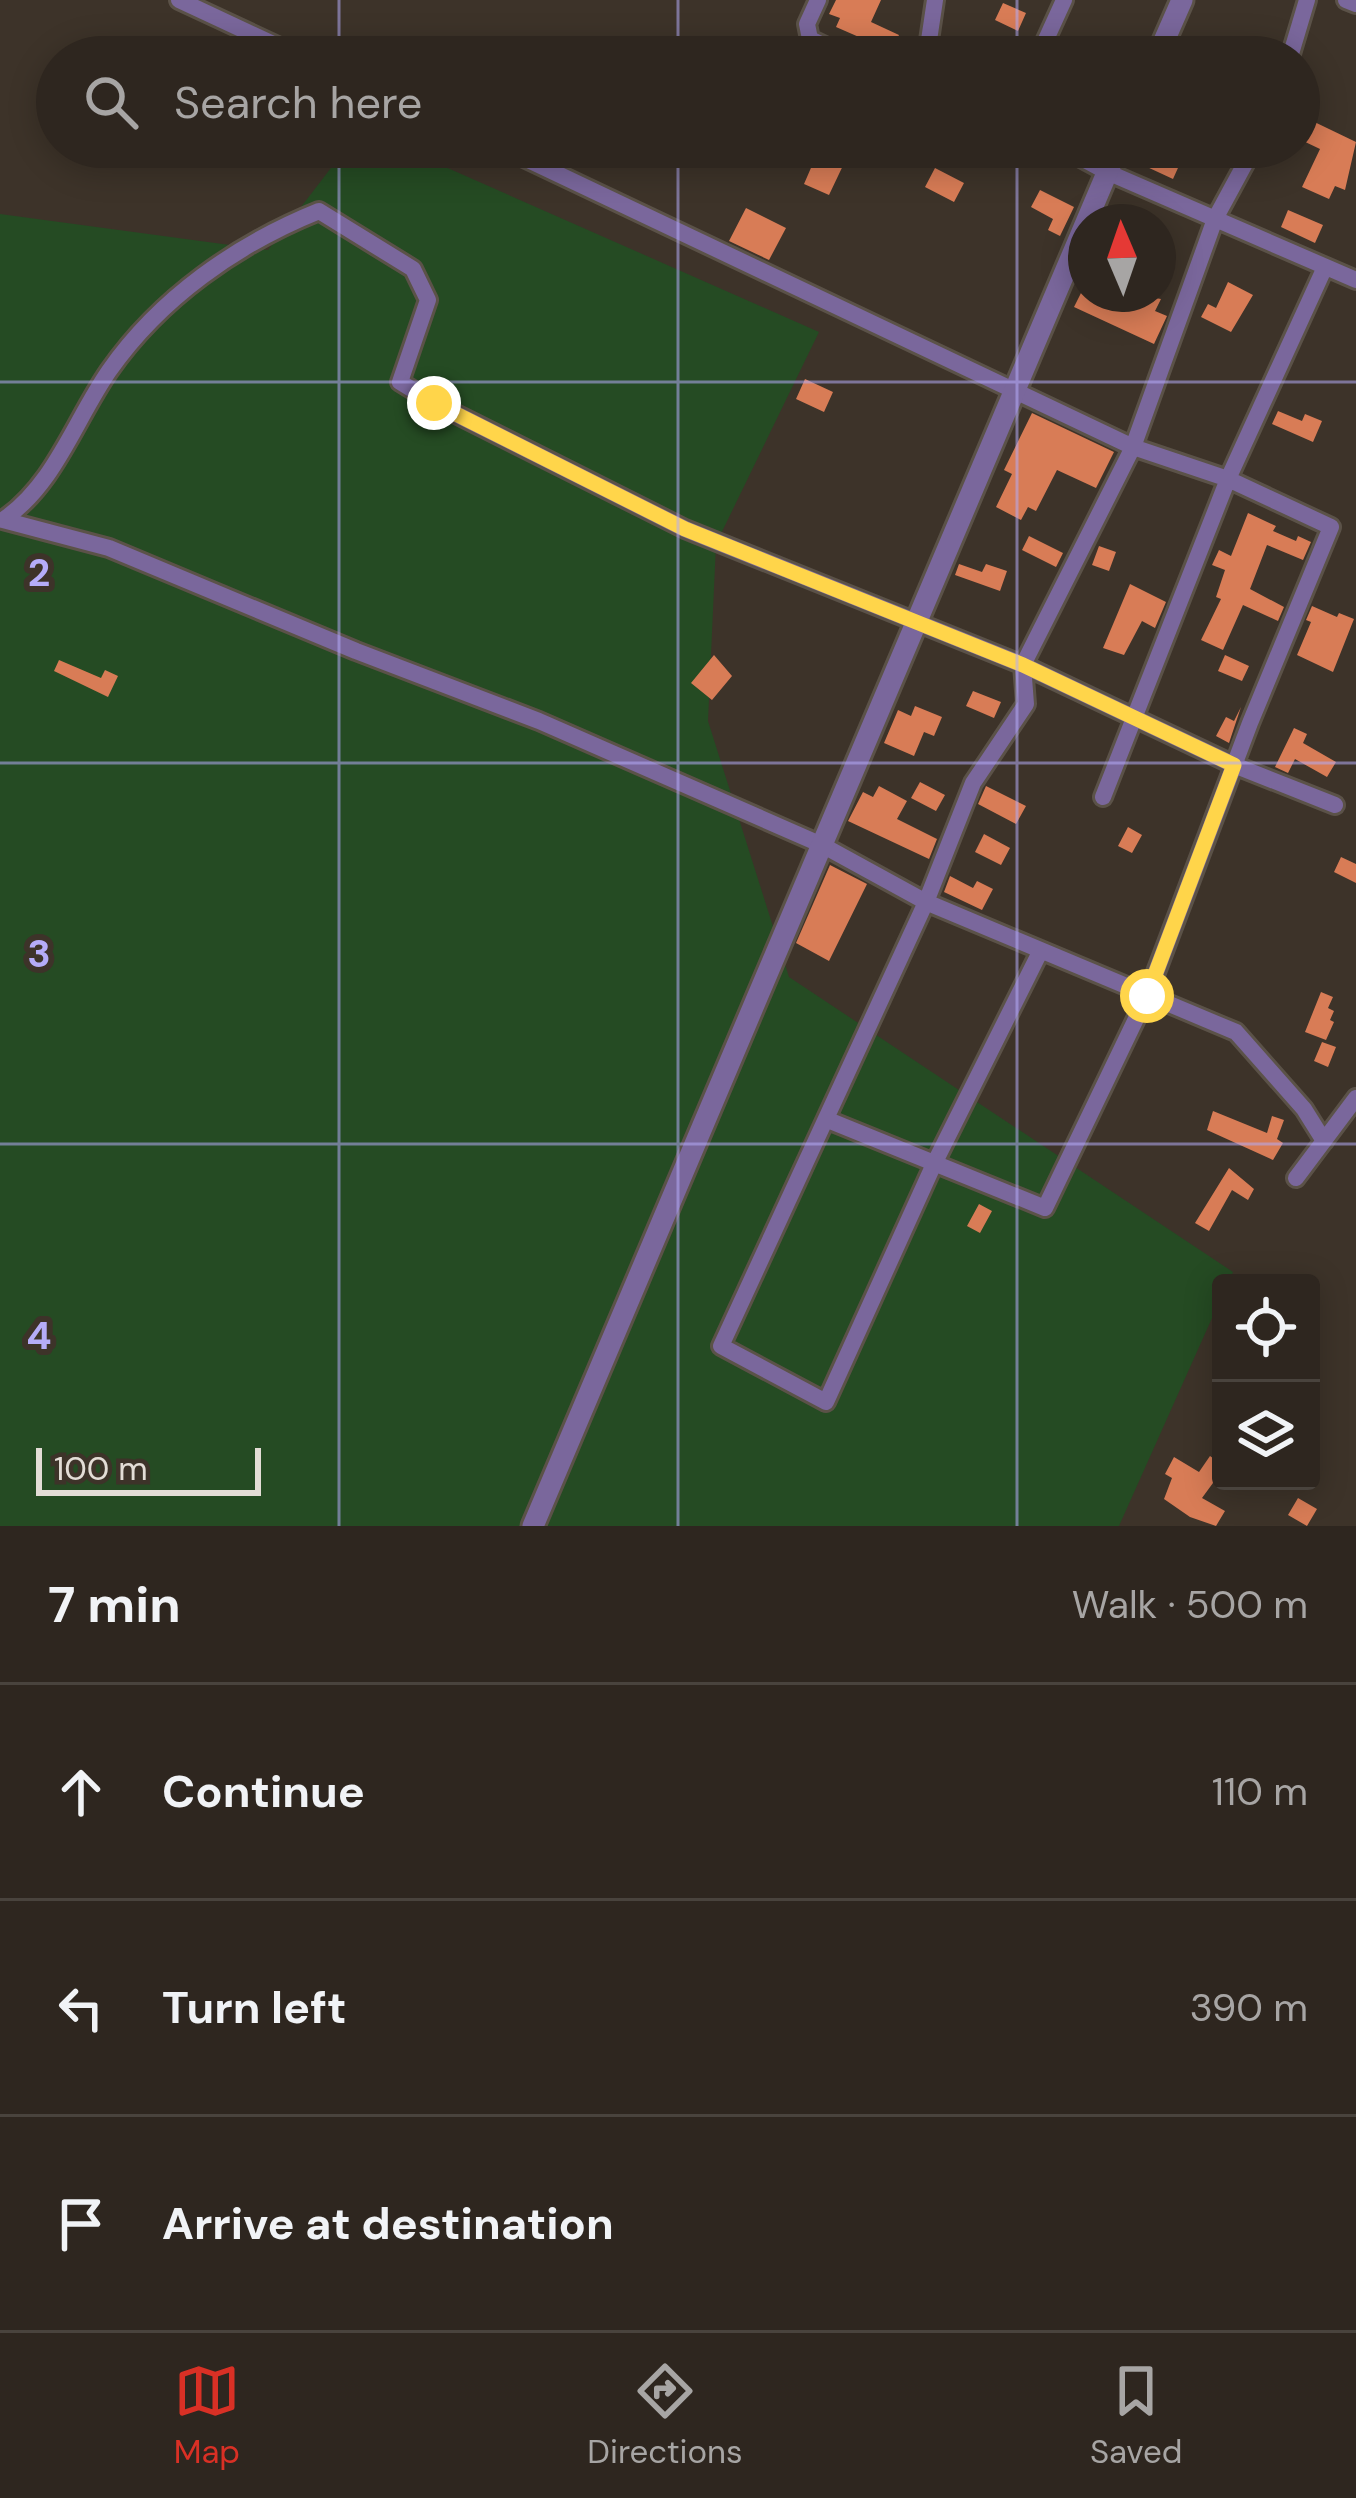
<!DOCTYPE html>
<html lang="en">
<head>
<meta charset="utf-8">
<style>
	:root { --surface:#2e261f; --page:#3a322c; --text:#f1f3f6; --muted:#a7a5a4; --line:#49433d; --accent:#d93025 }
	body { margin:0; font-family:"DM Sans",sans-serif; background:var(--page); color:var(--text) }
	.controls { position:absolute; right:36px; bottom:36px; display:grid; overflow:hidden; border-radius:12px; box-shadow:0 6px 30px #0003 }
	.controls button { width:108px; height:108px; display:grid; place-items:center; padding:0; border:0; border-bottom:3px solid var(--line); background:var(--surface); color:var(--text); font:60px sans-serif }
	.compass { position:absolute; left:1068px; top:204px; width:108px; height:108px; border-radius:50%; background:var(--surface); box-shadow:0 6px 30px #0003; rotate:358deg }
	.scale { position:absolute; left:36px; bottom:30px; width:225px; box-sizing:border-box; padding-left:12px; border:6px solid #e3ddd6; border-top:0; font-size:33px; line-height:42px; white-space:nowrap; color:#e3ddd6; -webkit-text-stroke:9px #3d3329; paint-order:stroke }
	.stop { position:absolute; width:36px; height:36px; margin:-27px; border:9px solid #ffd54a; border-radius:50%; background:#fff }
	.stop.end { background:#ffd54a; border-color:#fff; box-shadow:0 3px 12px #0008 }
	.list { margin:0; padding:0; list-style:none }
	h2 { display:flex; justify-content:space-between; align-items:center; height:156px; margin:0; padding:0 48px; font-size:51px }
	h2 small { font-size:39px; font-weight:400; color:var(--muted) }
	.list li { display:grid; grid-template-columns:78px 1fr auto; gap:36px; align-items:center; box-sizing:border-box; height:216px; padding:0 48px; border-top:3px solid var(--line) }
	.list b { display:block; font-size:45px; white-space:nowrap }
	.list em { font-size:39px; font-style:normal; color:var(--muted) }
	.icon { flex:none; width:66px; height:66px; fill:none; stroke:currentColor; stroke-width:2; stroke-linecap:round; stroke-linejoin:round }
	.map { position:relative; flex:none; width:1356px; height:1526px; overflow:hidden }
	.search { position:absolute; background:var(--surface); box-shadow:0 6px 30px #0003; left:36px; right:36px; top:36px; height:132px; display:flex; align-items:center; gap:30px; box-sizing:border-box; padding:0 42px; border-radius:66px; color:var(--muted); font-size:45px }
	.sheet { height:804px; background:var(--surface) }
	nav { display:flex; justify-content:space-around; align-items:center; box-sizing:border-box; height:168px; border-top:3px solid var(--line); background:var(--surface); font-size:33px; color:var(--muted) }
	nav a { display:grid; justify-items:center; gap:6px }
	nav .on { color:var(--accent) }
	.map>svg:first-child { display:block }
	.green { fill:#254b23 }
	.building { fill:#d87c56 }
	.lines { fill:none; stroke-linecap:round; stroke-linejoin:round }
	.minor-casing { stroke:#5b5248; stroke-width:22 }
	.tertiary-casing { stroke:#5b5248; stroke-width:27 }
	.minor { stroke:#7a679c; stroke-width:16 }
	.tertiary { stroke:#7a679c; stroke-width:21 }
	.route { stroke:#ffd54a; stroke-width:15 }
	.grid { fill:none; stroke:#b5acf8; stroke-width:3; stroke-opacity:0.55 }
	.grid-label { font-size:39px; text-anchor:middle; font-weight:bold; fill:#b5acf8; stroke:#3d3329; stroke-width:12; stroke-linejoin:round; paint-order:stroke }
</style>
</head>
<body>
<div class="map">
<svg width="1356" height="1526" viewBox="0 0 1356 1526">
	<rect width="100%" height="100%" fill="#3d3329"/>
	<path class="green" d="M347 147H400L819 332 716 544 708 721 789 977 1233 1272 1228 1283H1221V1298L1119 1526H0V214L268 250Z"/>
	<path class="building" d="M836 0H881L871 22 899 35 891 51 836 27 840 18 829 14Z
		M1003 3 1026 13 1018 31 995 20Z
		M497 41 533 57H489Z
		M1302 116 1356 142 1345 190 1335 186 1329 199 1302 187 1320 149 1299 139Z
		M820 147 848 155 829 195 804 184Z
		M1137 147H1155L1182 159 1173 179 1132 160Z
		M935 168 964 183 954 202 925 187Z
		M1040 190 1074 207 1060 236 1048 230 1053 219 1031 207Z
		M746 208 786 228 769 260 729 241Z
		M1288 210 1323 225 1315 243 1281 227Z
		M1228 282 1253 295 1231 332 1201 317 1208 304 1216 308Z
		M1083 289 1126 311 1133 294 1161 299 1155 311 1167 316 1154 344 1074 307Z
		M805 379 833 392 824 412 796 399Z
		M1278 411 1302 421 1305 414 1322 421 1313 442 1272 424Z
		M1032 413 1114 452 1096 488 1057 470 1036 511 1028 507 1021 520 996 507 1012 474 1004 470Z
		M1248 513 1276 526 1273 531 1296 541 1298 536 1311 542 1303 560 1267 545 1250 589 1284 607 1278 621 1243 605 1223 650 1201 640 1221 599 1216 597 1225 570 1212 565 1219 550 1231 556Z
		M1029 536 1063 553 1056 567 1022 550Z
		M1099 546 1116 552 1109 571 1092 565Z
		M959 564 982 572 986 564 1007 571 1000 591 955 575Z
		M1130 584 1166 602 1155 628 1142 621 1124 655 1103 648Z
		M1312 606 1337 617 1339 613 1354 619 1333 672 1297 655 1311 622 1306 620Z
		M714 655 732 676 712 700 691 683Z
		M1225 655 1249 666 1242 681 1218 671Z
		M59 660 101 678 105 670 118 676 108 697 54 671Z
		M973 691 1001 702 994 718 966 706Z
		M915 706 942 717 934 736 924 732 914 756 884 743 898 710 911 716Z
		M1241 707 1229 743 1216 736 1226 717 1234 721Z
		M1294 728 1307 734 1303 743 1336 762 1327 777 1295 759 1288 773 1275 767Z
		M920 782 945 795 936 811 911 798Z
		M879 786 907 801 897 819 937 839 929 859 848 821 863 792 873 797Z
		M986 786 1026 806 1016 824 978 804Z
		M1128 827 1142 835 1132 853 1118 846Z
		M984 834 1010 848 1001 865 975 852Z
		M1341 857 1356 864V883L1334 872Z
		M830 865 867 884 829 961 796 943Z
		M950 876 973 888 977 881 993 889 982 910 944 892Z
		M1321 992 1333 997 1328 1008 1334 1011 1330 1020 1334 1022 1326 1040 1305 1032Z
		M1322 1042 1336 1047 1328 1067 1314 1061Z
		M1213 1111 1267 1133 1272 1116 1284 1120 1277 1139 1283 1143 1273 1160 1207 1130Z
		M1229 1168 1254 1189 1248 1200 1232 1190 1209 1231 1195 1223Z
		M979 1204 992 1211 980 1233 967 1226Z
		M1210 1456 1221 1464V1472L1202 1498 1225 1511 1216 1526 1190 1517 1164 1499 1172 1478 1165 1474 1174 1457 1199 1472Z
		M1298 1498 1317 1509 1307 1526 1288 1515Z"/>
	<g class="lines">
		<defs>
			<path id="minor" d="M179 0 301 57
				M818 0 807 24 810 39 833 50 874 57
				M1346 0 1356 4
				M931 57 928 47 935 0
				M1038 57 1064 0
				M1290 57 1307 0
				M501 147 1133 447 1228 479 1331 527 1250 723 1147 996 1045 1208 828 1120
				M1061 147 1107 172 1356 280
				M3 520C55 484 74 422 109 371 160 298 237 244 319 211L413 269 428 300 400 382 434 403 685 529 1023 665 1234 765 1335 805
				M3 520 109 548 356 651 539 721 822 845 926 902 1236 1032 1304 1109 1324 1141
				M1103 797 1228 479 1325 267
				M1040 952 934 1164 826 1402 721 1346 926 902 973 783 1026 704 1023 665 1133 447 1215 219 1254 147
				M1296 1178 1356 1098"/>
			<path id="tertiary" d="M1157 57 1182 0
				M533 1526 1118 147"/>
		</defs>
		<use href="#minor" class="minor-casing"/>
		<use href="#tertiary" class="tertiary-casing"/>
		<use href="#minor" class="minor"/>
		<use href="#tertiary" class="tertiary"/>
	</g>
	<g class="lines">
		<path class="route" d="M434 403 685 529 1023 665 1234 765 1147 996"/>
	</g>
	<path class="grid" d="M339 0V57M678 0V57M1017 0V57M339 147V1526M678 147V1526M1017 147V1526M0 382H1356M0 763H1356M0 1144H1356"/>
	<g class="grid-label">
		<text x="39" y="586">2</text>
		<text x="39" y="967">3</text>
		<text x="39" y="1349">4</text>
	</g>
</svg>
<div class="controls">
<button><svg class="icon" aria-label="locate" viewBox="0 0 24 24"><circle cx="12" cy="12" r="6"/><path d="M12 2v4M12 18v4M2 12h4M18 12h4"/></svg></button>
<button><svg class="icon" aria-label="layers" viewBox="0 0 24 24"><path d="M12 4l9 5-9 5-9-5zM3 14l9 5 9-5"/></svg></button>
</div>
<svg class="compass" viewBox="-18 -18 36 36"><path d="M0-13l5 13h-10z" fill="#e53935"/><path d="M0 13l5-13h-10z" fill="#a7a5a4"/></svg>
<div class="scale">100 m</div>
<div class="stop" style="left:1147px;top:996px"></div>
<div class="stop end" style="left:434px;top:403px"></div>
<div class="search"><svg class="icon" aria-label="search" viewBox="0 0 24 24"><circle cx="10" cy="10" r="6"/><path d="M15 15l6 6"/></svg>Search here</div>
</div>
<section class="sheet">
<h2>7 min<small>Walk · 500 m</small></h2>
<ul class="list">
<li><svg class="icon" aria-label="ahead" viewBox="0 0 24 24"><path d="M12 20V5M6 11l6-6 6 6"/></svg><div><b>Continue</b></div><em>110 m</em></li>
<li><svg class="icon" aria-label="left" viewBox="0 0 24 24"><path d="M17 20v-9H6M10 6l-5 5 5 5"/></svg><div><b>Turn left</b></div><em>390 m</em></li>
<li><svg class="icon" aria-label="arrive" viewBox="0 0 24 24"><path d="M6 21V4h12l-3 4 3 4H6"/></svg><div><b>Arrive at destination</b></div></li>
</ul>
</section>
<nav>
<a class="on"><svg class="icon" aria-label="map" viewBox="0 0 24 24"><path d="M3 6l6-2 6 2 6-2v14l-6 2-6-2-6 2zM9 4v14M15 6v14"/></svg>Map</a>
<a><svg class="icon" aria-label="directions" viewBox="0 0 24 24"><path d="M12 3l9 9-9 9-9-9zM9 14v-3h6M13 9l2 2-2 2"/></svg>Directions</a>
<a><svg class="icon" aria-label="saved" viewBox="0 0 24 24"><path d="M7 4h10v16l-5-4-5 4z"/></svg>Saved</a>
</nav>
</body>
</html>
